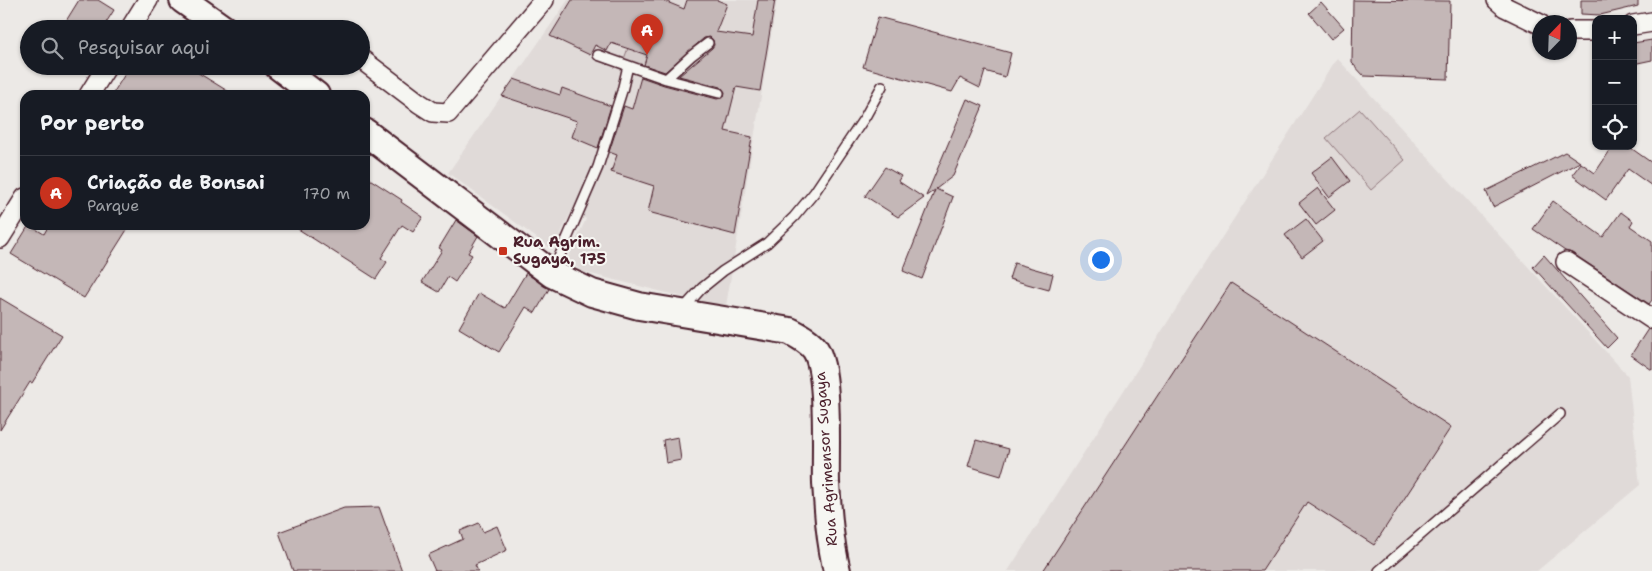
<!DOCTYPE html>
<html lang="pt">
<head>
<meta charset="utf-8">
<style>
	:root { --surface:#171b24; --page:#242831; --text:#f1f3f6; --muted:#9ea1a6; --line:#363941; --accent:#c8321e }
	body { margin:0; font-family:"Shantell Sans",sans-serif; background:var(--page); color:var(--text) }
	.controls { position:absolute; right:15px; top:15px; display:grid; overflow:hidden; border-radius:10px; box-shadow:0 1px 4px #0004 }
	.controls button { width:45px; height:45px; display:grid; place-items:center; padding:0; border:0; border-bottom:1px solid var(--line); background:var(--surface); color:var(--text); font:25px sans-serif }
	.compass { position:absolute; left:1532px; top:15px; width:45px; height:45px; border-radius:50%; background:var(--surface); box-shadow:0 1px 4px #0004; rotate:23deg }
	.you { position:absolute; left:1100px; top:259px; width:18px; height:18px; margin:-12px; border:4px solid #fff; border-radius:50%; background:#1a73e8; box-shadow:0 0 0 8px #1a73e833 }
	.badge { display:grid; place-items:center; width:32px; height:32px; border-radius:50%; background:var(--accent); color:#fff; font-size:16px; font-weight:700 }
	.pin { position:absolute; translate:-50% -41px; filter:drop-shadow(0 1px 2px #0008) }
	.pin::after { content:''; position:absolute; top:26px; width:18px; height:15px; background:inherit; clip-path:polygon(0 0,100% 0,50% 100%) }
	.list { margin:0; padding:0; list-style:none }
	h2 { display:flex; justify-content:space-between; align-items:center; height:65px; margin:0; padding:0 20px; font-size:21px }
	h2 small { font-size:16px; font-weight:400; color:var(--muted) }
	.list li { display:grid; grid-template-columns:32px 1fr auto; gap:15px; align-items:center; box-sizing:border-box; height:75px; padding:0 20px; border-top:1px solid var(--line) }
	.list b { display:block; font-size:19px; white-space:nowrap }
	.list p { margin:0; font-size:16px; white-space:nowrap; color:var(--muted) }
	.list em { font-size:16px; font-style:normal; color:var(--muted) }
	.icon { flex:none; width:28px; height:28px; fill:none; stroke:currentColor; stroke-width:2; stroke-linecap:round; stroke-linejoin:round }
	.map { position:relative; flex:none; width:1652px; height:571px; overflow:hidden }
	.search { position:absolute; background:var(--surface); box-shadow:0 1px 4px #0004; left:20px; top:20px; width:350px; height:55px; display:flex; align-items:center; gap:12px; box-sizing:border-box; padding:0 18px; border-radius:28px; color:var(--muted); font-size:19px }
	.panel { position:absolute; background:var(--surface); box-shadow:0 1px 4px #0004; left:20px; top:90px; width:350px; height:140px; border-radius:15px }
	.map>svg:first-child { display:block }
	.built { fill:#e0dad8 }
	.green { fill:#d4cbca; stroke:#8f757a }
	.building { fill:#c4b7b7; stroke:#4a1f2b }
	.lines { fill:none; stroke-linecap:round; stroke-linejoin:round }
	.lane-casing { stroke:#4a1f2b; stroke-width:12 }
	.street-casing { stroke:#4a1f2b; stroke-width:22 }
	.secondary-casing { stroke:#4a1f2b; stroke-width:30 }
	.lane { stroke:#f6f6f2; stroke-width:9 }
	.street { stroke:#f6f6f2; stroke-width:19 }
	.secondary { stroke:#f6f6f2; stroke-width:26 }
	.poi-dot { fill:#c8321e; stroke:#f6f6f2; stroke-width:2 }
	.labels { text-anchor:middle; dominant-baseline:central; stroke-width:4; stroke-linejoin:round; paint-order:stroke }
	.poi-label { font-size:15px; font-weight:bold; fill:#4a1f2b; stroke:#f6f6f2; text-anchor:start }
	.street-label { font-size:15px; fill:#4a1f2b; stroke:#f6f6f2 }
</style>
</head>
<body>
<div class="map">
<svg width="1652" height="571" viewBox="0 0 1652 571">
	<rect width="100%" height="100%" fill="#ece9e6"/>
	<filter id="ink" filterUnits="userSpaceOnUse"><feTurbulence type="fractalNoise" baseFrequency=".02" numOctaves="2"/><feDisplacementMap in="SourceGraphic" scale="10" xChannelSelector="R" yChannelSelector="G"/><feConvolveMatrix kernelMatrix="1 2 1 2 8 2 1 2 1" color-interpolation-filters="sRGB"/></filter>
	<g filter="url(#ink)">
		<path class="built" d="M568 0H777L726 306H719L583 272 567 260 586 219 571 212 553 250 448 173Z
			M1337 58 1628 376 1640 485 1537 571H1008Z"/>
		<path class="green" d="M632 37 670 51 662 73 624 59Z
			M1360 109 1405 160 1371 190 1326 138Z"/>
		<path class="building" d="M79 0H98L114 10 102 29H61Z
			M572 0H662L684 9 687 0H717L727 4 716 32 752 37 758 0H775L760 91 736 87 725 131 752 137 735 235 648 212 654 186 611 172 617 155 609 152 624 106 632 109 641 77 664 85 717 99 724 97 725 92 721 87 679 76 712 48 714 45 713 40 710 37 704 38 665 72 644 65 647 55 611 43 607 51 595 45 590 55 550 36Z
			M1353 0 1450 1 1448 79 1364 76 1352 63Z
			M1581 0H1638V6L1600 15 1581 14Z
			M1321 2 1344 28 1331 39 1309 13Z
			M878 17 1011 53 1005 77 985 71 980 88 960 78 952 92 863 67Z
			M1652 40V60L1633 64V43Z
			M130 66H187L234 95H112Z
			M514 79 560 95 562 88 611 106 598 148 572 137 577 121 502 96Z
			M967 99 983 106 953 176 936 189 953 197 922 279 903 271 935 190 926 196Z
			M1613 146H1628L1652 163V186L1628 169 1606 200 1572 175 1581 163 1595 173Z
			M1565 152 1580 162 1493 207 1486 191Z
			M1332 157 1350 181 1329 197 1311 173Z
			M885 167 901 176 898 181 924 198 898 217 865 196Z
			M365 176 402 200 401 202 423 217 413 232 402 225 381 258 387 262 376 279 292 225H365Z
			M1318 188 1335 210 1316 225 1299 203Z
			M1553 201 1603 237 1621 212 1633 221 1630 226 1652 241V300L1649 304 1572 253 1565 251 1533 229Z
			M1306 219 1323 241 1302 257 1285 235Z
			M456 220 478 236 468 253 472 255 455 282 448 277 439 292 422 282 442 250 439 248Z
			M29 225 44 234 49 225H130L84 298 11 254Z
			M1544 255 1617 338 1607 348 1533 267Z
			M1014 263 1053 274 1049 290 1009 279Z
			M526 273 549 289 535 313 526 307 499 352 459 328 479 293 505 308Z
			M1231 283 1451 427 1374 545 1307 502 1262 571H1043Z
			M0 298 62 335 32 383 30 382 0 430Z
			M1648 329 1652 330V370L1631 355Z
			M678 437 681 460 666 463 663 440Z
			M976 440 1009 449 1001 476 968 466Z
			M379 507 402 571H293L279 532 344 508Z
			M479 523 483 532 497 526 507 550 475 565 478 571H435L428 555 463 539 460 531Z"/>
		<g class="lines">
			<defs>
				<path id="lane" d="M598 55 666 79 719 93
					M666 79 691 56 708 43
					M553 271 598 167 622 91 628 66
					M683 309 702 288 723 271 767 243 794 217 814 193 865 117 882 86
					M1379 571 1560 414"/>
				<path id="street" d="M1497 0 1505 7 1540 24
					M1633 25 1652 22
					M130 29 148 0
					M1570 31H1596
					M361 59 419 103 433 112 448 113 544 0
					M89 95 107 66
					M0 238 25 198
					M1566 262 1652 319"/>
				<path id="secondary" d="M183 0 224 29
					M278 66 316 95
					M365 132 552 274 592 293 639 306 790 331C799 336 809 341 815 349 830 372 825 453 826 483 828 513 830 542 837 571"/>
			</defs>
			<use href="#lane" class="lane-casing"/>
			<use href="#street" class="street-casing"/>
			<use href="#secondary" class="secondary-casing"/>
			<use href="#lane" class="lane"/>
			<use href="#street" class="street"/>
			<use href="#secondary" class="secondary"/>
		</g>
	</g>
	<rect class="poi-dot" x="498" y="246" width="10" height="10" rx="2.5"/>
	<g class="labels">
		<g class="poi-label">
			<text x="513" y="242">Rua Agrim.<tspan x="513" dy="17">Sugaya, 175</tspan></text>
		</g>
		<g class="street-label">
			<text transform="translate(826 459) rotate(-94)">Rua Agrimensor Sugaya</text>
		</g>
	</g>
</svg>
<div class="controls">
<button>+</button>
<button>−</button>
<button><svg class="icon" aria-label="locate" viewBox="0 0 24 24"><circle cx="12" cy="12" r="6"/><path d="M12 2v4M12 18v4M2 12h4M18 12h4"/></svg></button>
</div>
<svg class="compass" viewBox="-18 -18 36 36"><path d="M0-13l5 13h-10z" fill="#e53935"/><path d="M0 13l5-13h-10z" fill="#9ea1a6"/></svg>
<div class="you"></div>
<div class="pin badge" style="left:647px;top:55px">A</div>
<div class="search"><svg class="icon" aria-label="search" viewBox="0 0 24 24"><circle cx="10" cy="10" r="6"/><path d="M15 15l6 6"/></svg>Pesquisar aqui</div>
<section class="panel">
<h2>Por perto<small></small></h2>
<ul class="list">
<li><span class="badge">A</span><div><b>Criação de Bonsai</b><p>Parque</p></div><em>170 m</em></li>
</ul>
</section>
</div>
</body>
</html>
